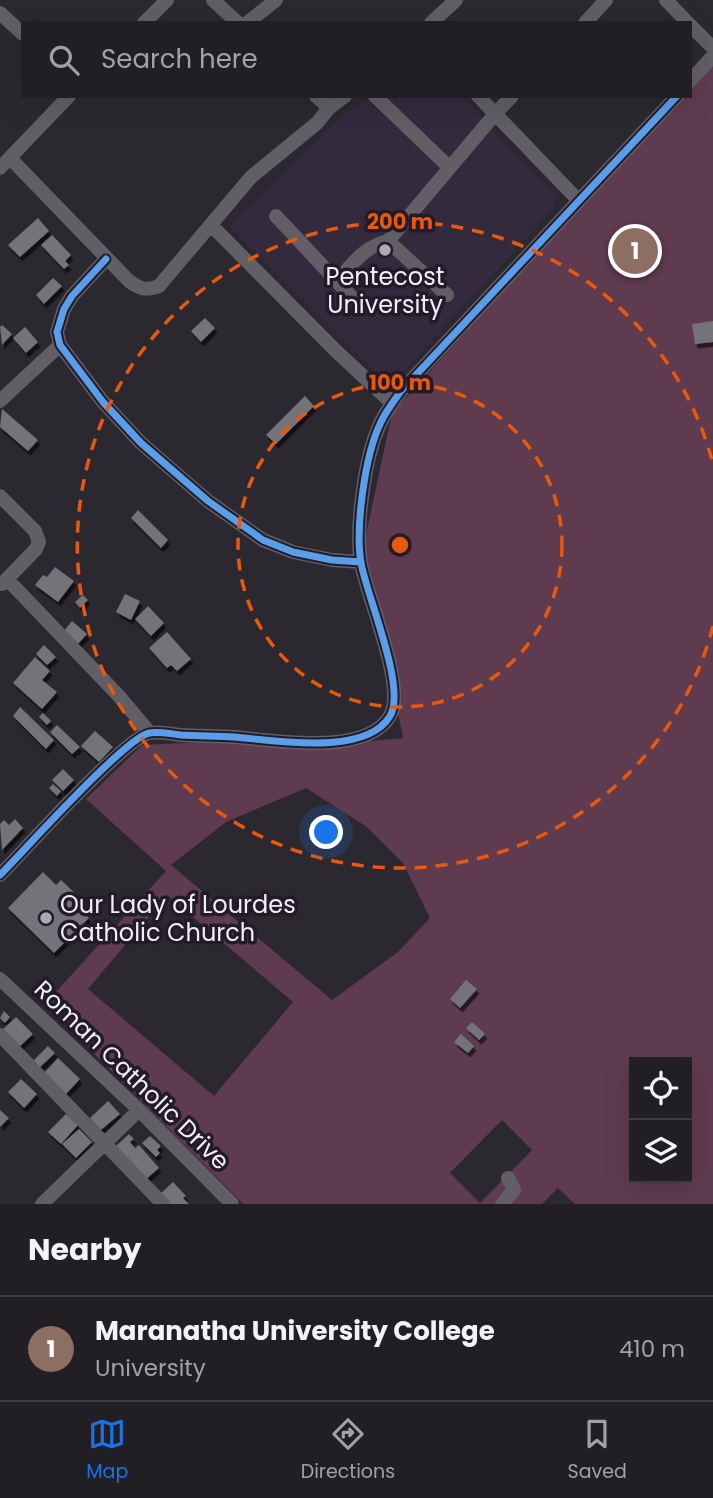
<!DOCTYPE html>
<html lang="en">
<head>
<meta charset="utf-8">
<style>
	:root { --surface:#211e24; --page:#2d2b31; --text:#f1f3f6; --muted:#a2a2a6; --line:#3e3c41; --accent:#1a73e8 }
	body { margin:0; font-family:Poppins,sans-serif; background:var(--page); color:var(--text) }
	.controls { position:absolute; right:21px; bottom:21px; display:grid; overflow:hidden; border-radius:0px; box-shadow:0 7px 28px #0002 }
	.controls button { width:63px; height:63px; display:grid; place-items:center; padding:0; border:0; border-bottom:2px solid var(--line); background:var(--surface); color:var(--text); font:35px sans-serif }
	.you { position:absolute; left:327px; top:833px; width:24px; height:24px; margin:-18px; border:5px solid #fff; border-radius:50%; background:#1a73e8; box-shadow:0 0 0 10px #1a73e833 }
	.badge { display:grid; place-items:center; width:46px; height:46px; border-radius:50%; background:var(--accent); color:#fff; font-size:23px; font-weight:700 }
	.pin { position:absolute; translate:-50% -50%; border:4px solid #fff; box-shadow:0 2px 7px #0006 }
	.list { margin:0; padding:0; list-style:none }
	h2 { display:flex; justify-content:space-between; align-items:center; height:91px; margin:0; padding:0 28px; font-size:30px }
	h2 small { font-size:23px; font-weight:400; color:var(--muted) }
	.list li { display:grid; grid-template-columns:46px 1fr auto; gap:21px; align-items:center; box-sizing:border-box; height:105px; padding:0 28px; border-top:2px solid var(--line) }
	.list b { display:block; font-size:26px; white-space:nowrap }
	.list p { margin:0; font-size:23px; white-space:nowrap; color:var(--muted) }
	.list em { font-size:23px; font-style:normal; color:var(--muted) }
	.icon { flex:none; width:38px; height:38px; fill:none; stroke:currentColor; stroke-width:2; stroke-linecap:round; stroke-linejoin:round }
	.map { position:relative; flex:none; width:713px; height:1204px; overflow:hidden }
	.search { position:absolute; background:var(--surface); box-shadow:0 7px 28px #0002; left:21px; right:21px; top:21px; height:77px; display:flex; align-items:center; gap:18px; box-sizing:border-box; padding:0 24px; border-radius:0px; color:var(--muted); font-size:26px }
	.sheet { height:196px; background:var(--surface) }
	nav { display:flex; justify-content:space-around; align-items:center; box-sizing:border-box; height:98px; border-top:2px solid var(--line); background:var(--surface); font-size:19px; color:var(--muted) }
	nav a { display:grid; justify-items:center; gap:4px }
	nav .on { color:var(--accent) }
	.map>svg:first-child { display:block }
	.built { fill:#342a3d }
	.green { fill:#5f3b4f; fill-rule:evenodd }
	.building { fill:#75737a; filter:url(#shadow) }
	.lines { fill:none; stroke-linecap:round; stroke-linejoin:round }
	.minor { stroke:#625e66; stroke-width:14 }
	.cycleway-casing { stroke:#221b29; stroke-width:11 }
	.cycleway { stroke:#5a9eea; stroke-width:7 }
	.ring { fill:none; stroke:#e8590c; stroke-width:3.5; stroke-dasharray:12 9 }
	.poi-dot { fill:#ada8b2; stroke:#221b29; stroke-width:2.5 }
	.labels { text-anchor:middle; dominant-baseline:central; stroke-width:7; stroke-linejoin:round; paint-order:stroke }
	.poi-label { font-size:24px; fill:#f2edf8; stroke:#221b29 }
	.street-label { font-size:24px; fill:#f2edf8; stroke:#221b29 }
	.centre { fill:#e8590c; stroke:#221b29; stroke-width:3.5 }
	.ring-label { font-size:21px; text-anchor:middle; font-weight:bold; fill:#e8590c; stroke:#221b29; stroke-width:7; stroke-linejoin:round; paint-order:stroke }
</style>
</head>
<body>
<div class="map">
<svg width="713" height="1204" viewBox="0 0 713 1204">
	<defs>
		<filter id="shadow"><feDropShadow dx="2.5" dy="4.5" stdDeviation="0" flood-color="#0009"/></filter>
	</defs>
	<rect width="100%" height="100%" fill="#2c2830"/>
	<path class="built" d="M372 96H464L496 135 557 195 553 209 390 386 230 227 348 111Z"/>
	<path class="green" d="M713 63V1204H575L558 1188 542 1204H243L45 1004 166 871 86 799 142 745 230 741 301 748 403 738 364 544 392 413 682 96H690V88ZM306 788 367 827 403 863 430 918 398 952 332 1000 171 865 226 822ZM167 895 293 1002 214 1096 88 989ZM634 1062H687V1178H634ZM502 1120 532 1150 480 1203 450 1173Z"/>
	<path class="building" d="M38 218 49 231 20 257 8 245Z
		M52 235 71 255 65 261 69 265 64 269 41 245Z
		M53 278 62 286 44 304 36 295Z
		M205 318 215 328 201 342 191 331Z
		M713 321V342L695 344 692 324Z
		M2 325 12 334 2 345 0 327Z
		M25 327 38 342 26 353 13 338Z
		M305 396 314 406 276 444 266 435Z
		M2 409 38 440 28 451 0 427Z
		M138 510 168 540 161 548 131 518Z
		M55 567 74 581 58 602 35 585 43 575 47 577Z
		M125 594 140 601 131 620 116 612Z
		M83 595 88 600 80 608 75 602Z
		M148 606 164 623 151 636 135 619Z
		M72 621 87 634 77 645 63 632Z
		M167 632 191 659 177 671 171 665 167 668 149 648Z
		M44 645 56 657 47 665 36 654Z
		M35 657 50 671 42 680 57 692 42 709 13 683Z
		M20 707 54 740 46 749 13 716Z
		M43 713 51 721 47 725 39 717Z
		M57 725 80 747 72 754 50 732Z
		M95 731 113 747 99 762 81 746Z
		M63 769 74 780 63 791 52 780Z
		M53 784 61 791 57 796 49 788Z
		M15 819 23 828 2 850 0 824 4 820 9 825Z
		M43 872 56 885 61 880 79 897 73 903 89 918 54 953 8 908Z
		M466 980 477 989 460 1008 450 999Z
		M4 1011 10 1017 5 1023 0 1018Z
		M16 1017 33 1034 18 1048 1 1031Z
		M472 1022 485 1034 479 1040 466 1028Z
		M461 1034 474 1046 468 1053 454 1042Z
		M48 1046 55 1053 38 1069 32 1062Z
		M58 1058 80 1079 66 1094 44 1073Z
		M21 1079 37 1094 24 1108 8 1092Z
		M108 1101 120 1114 101 1130 90 1118Z
		M0 1110 9 1118 0 1127Z
		M66 1114 78 1125 61 1144 48 1132Z
		M79 1129 92 1142 76 1158 62 1144Z
		M129 1134 134 1139 130 1142 135 1148 139 1145 159 1168 145 1180 115 1147Z
		M150 1136 161 1146 157 1150 160 1153 156 1157 142 1143Z
		M173 1182 186 1196 183 1198 189 1204H164L157 1197Z"/>
	<g class="lines">
		<path class="minor" d="M213 0 238 23
			M666 0 688 23
			M0 13 23 34
			M144 23 167 0
			M247 23 276 0
			M431 23 456 0
			M585 23 606 0
			M690 25 713 48
			M690 81 713 56
			M316 96 329 108
			M375 96 449 167
			M478 96 578 200
			M10 158 129 281C140 289 146 291 159 286L251 177 317 123 329 108 345 96
			M0 168 69 96
			M276 216 359 305
			M211 225 336 351 392 403
			M388 241 447 295
			M106 259 72 296 64 309 57 332 60 345 103 402 141 443 208 501 263 540 293 552 332 560 361 562
			M338 280C353 263 365 246 388 241L495 114 512 96
			M0 401 60 345
			M0 496 35 531 39 542 36 549 2 584
			M7 579 118 695 150 733
			M0 875C25 850 124 739 149 733 159 731 171 734 181 735 199 736 216 736 234 737 273 740 366 757 390 716 407 688 367 597 361 563 355 528 365 454 381 422 386 411 394 401 401 391L677 96
			M0 979 139 1110 232 1204
			M0 1035 163 1204
			M42 1204 139 1110
			M502 1204 514 1190 508 1178"/>
		<defs>
			<path id="cycleway" d="M106 259 72 296 64 309 57 332 60 345 103 402 141 443 208 501 263 540 293 552 332 560 361 562
				M0 875C25 850 124 739 149 733 159 731 171 734 181 735 199 736 216 736 234 737 273 740 366 757 390 716 407 688 367 597 361 563 355 528 365 454 381 422 386 411 394 401 401 391L677 96"/>
		</defs>
		<use href="#cycleway" class="cycleway-casing"/>
		<use href="#cycleway" class="cycleway"/>
	</g>
	<g class="ring">
		<circle cx="400" cy="545" r="162"/>
		<path d="M713 626A323 323 0 1 1 713 464"/>
	</g>
	<g class="poi-dot">
		<circle cx="385" cy="250" r="7"/>
		<circle cx="46" cy="918" r="7"/>
	</g>
	<g class="labels">
		<g class="poi-label">
			<text x="385" y="276">Pentecost<tspan x="385" dy="28">University</tspan></text>
			<text x="60" y="904" text-anchor="start">Our Lady of Lourdes<tspan x="60" dy="28">Catholic Church</tspan></text>
		</g>
		<g class="street-label">
			<text transform="translate(132 1075) rotate(44)">Roman Catholic Drive</text>
		</g>
	</g>
	<circle cx="400" cy="545" r="10" class="centre"/>
	<g class="ring-label">
		<text x="400" y="229">200 m</text>
		<text x="400" y="390">100 m</text>
	</g>
</svg>
<div class="controls">
<button><svg class="icon" aria-label="locate" viewBox="0 0 24 24"><circle cx="12" cy="12" r="6"/><path d="M12 2v4M12 18v4M2 12h4M18 12h4"/></svg></button>
<button><svg class="icon" aria-label="layers" viewBox="0 0 24 24"><path d="M12 4l9 5-9 5-9-5zM3 14l9 5 9-5"/></svg></button>
</div>
<div class="you"></div>
<div class="pin badge" style="left:635px;top:251px;background:#8d6e63">1</div>
<div class="search"><svg class="icon" aria-label="search" viewBox="0 0 24 24"><circle cx="10" cy="10" r="6"/><path d="M15 15l6 6"/></svg>Search here</div>
</div>
<section class="sheet">
<h2>Nearby<small></small></h2>
<ul class="list">
<li><span class="badge" style="background:#8d6e63">1</span><div><b>Maranatha University College</b><p>University</p></div><em>410 m</em></li>
</ul>
</section>
<nav>
<a class="on"><svg class="icon" aria-label="map" viewBox="0 0 24 24"><path d="M3 6l6-2 6 2 6-2v14l-6 2-6-2-6 2zM9 4v14M15 6v14"/></svg>Map</a>
<a><svg class="icon" aria-label="directions" viewBox="0 0 24 24"><path d="M12 3l9 9-9 9-9-9zM9 14v-3h6M13 9l2 2-2 2"/></svg>Directions</a>
<a><svg class="icon" aria-label="saved" viewBox="0 0 24 24"><path d="M7 4h10v16l-5-4-5 4z"/></svg>Saved</a>
</nav>
</body>
</html>
